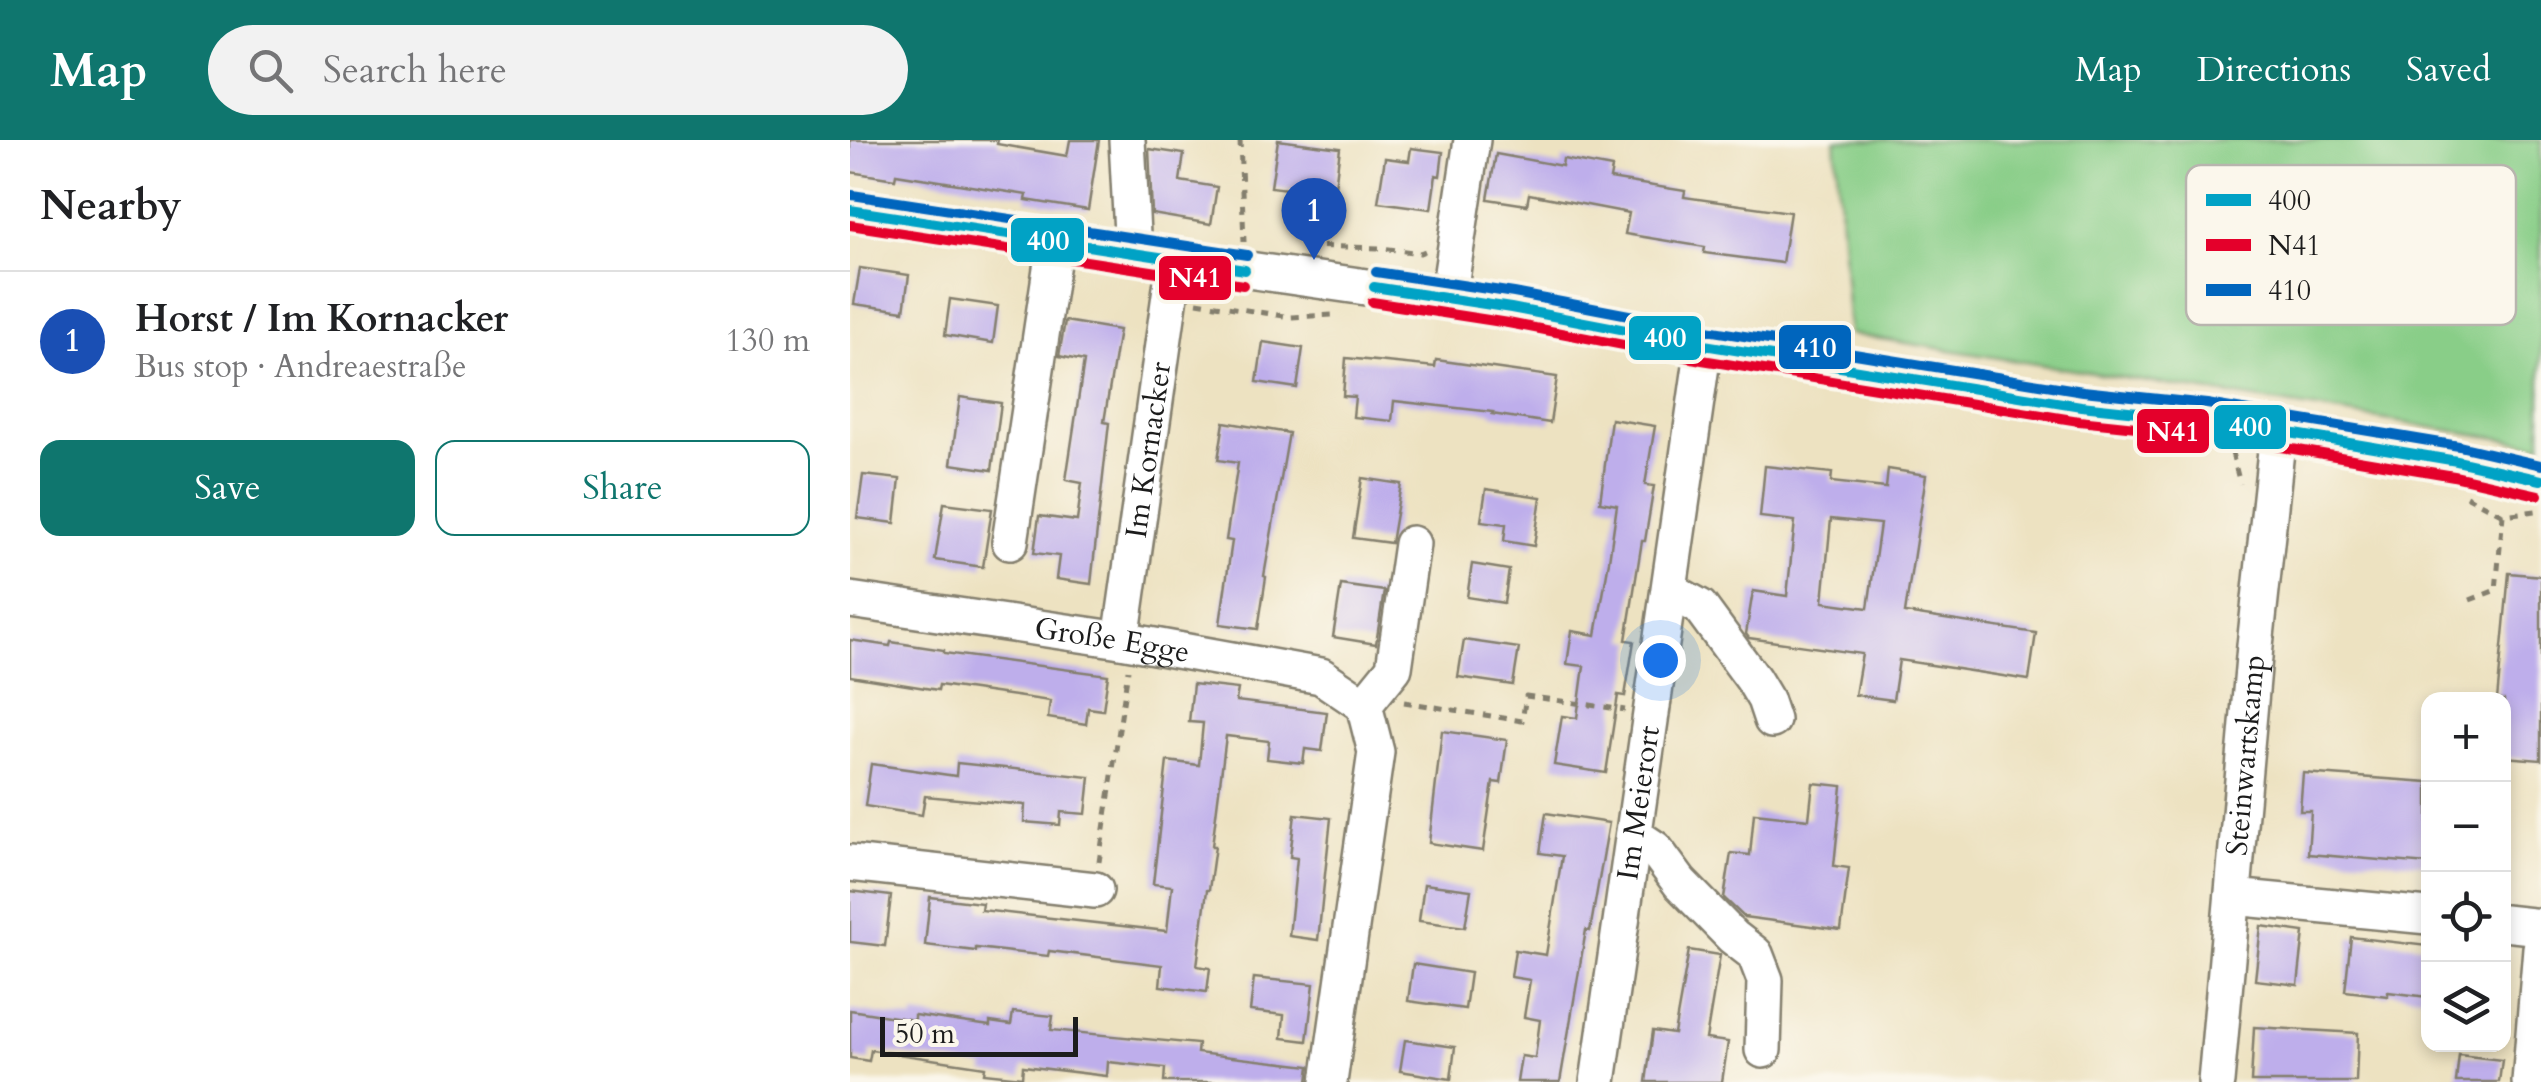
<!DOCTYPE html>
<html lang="en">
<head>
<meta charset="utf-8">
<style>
	:root { --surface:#fff; --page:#f2f2f2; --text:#202124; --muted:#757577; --line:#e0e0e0; --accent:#0f766e }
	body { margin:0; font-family:Cardo,serif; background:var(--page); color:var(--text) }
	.controls { position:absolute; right:30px; bottom:30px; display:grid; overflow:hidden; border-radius:20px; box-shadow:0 5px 15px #0003 }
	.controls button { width:90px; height:90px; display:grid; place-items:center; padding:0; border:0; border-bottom:2px solid var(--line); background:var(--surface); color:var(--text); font:50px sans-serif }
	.scale { position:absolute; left:30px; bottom:25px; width:198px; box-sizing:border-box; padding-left:10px; border:5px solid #1c1c1c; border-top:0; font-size:28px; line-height:35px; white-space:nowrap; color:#1c1c1c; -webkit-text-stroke:8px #fbf7ec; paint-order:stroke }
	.you { position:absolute; left:810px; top:520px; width:35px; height:35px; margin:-25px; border:8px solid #fff; border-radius:50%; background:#1a73e8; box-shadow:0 0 0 15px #1a73e833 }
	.badge { display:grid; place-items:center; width:65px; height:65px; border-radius:50%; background:var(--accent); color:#fff; font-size:32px; font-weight:700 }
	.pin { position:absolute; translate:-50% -82px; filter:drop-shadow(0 2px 5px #0008) }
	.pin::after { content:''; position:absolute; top:52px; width:35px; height:30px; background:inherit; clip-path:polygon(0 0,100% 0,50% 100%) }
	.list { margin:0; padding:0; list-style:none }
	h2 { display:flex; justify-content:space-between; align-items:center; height:130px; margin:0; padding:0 40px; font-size:42px }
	h2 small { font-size:32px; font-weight:400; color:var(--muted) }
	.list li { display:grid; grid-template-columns:65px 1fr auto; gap:30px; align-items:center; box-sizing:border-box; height:140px; padding:0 40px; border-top:2px solid var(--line) }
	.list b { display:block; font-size:38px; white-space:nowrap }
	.list p { margin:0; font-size:32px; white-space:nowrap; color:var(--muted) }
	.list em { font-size:32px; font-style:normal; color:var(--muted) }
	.actions { display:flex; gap:20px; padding:30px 40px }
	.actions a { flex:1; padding:22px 0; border:2px solid var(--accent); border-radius:20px; text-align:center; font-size:35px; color:var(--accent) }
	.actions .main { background:var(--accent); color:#fff }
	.icon { flex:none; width:55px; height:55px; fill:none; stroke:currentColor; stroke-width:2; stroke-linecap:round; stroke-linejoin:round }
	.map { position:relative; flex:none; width:1691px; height:942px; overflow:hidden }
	header { display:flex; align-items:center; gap:60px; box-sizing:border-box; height:140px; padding:0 50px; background:var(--accent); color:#fff }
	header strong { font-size:48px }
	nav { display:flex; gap:55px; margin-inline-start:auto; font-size:35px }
	.search { width:700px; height:90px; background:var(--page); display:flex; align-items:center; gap:25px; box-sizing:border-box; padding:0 35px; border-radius:55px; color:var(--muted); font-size:38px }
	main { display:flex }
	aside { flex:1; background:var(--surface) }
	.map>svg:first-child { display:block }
	.green { fill:#89ce88; stroke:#527552; stroke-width:2.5 }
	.building { fill:#beaeeb; fill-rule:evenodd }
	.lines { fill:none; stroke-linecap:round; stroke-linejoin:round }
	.minor-casing { stroke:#847f6e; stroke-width:40 }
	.path { stroke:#847f6e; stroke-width:5; stroke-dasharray:8 8; stroke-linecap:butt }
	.minor { stroke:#fff; stroke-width:35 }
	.bus-1-casing { stroke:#fbf7ec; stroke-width:18 }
	.bus-2-casing { stroke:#fbf7ec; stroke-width:18 }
	.bus-3-casing { stroke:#fbf7ec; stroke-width:18 }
	.bus-1 { stroke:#01a2c5; stroke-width:10 }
	.bus-2 { stroke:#e4002b; stroke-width:10 }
	.bus-3 { stroke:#0065bd; stroke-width:10 }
	.labels { text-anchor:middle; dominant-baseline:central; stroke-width:9; stroke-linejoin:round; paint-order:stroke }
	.street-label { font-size:30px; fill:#1c1c1c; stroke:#fbf7ec }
	.key { fill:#fbf7ec; stroke:#b8b5ae; stroke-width:2.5 }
	.key-label { font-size:28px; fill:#1c1c1c }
	.line-badge { stroke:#fbf7ec; stroke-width:4 }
	.badge-label { font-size:28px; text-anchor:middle; font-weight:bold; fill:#fff }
</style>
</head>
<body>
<header>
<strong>Map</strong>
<div class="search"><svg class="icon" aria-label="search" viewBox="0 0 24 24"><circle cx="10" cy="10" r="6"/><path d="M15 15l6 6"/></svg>Search here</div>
<nav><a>Map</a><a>Directions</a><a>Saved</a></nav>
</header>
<main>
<aside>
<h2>Nearby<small></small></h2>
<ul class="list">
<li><span class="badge" style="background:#1a4fb4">1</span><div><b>Horst / Im Kornacker</b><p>Bus stop · Andreaestraße</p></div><em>130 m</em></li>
</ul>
<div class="actions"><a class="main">Save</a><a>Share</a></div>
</aside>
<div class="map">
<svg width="1691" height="942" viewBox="0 0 1691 942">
	<rect width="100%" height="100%" fill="#fbf7ec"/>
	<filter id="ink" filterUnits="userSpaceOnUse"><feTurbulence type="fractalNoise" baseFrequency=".01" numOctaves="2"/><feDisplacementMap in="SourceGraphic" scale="20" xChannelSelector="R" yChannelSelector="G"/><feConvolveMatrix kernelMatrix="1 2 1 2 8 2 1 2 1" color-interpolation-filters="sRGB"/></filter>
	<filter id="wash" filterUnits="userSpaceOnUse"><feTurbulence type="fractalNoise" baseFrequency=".0048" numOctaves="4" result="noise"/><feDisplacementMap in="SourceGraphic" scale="40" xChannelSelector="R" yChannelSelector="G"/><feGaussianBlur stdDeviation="2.25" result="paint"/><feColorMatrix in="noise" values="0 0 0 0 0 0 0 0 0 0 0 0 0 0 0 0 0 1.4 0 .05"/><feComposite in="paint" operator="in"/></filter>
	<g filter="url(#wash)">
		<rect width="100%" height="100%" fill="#ede2c1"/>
		<path class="green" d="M985 0H1691V305L999 194Z"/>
		<g id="blocks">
			<path class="building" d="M0 0H148L147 4 217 16 220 0H249L238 70 176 60 177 55 46 34 45 39 0 32Z
				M428 0 490 8 484 55 421 47Z
				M561 8 593 12 590 36 586 35 581 69 528 62 535 18 559 21Z
				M299 9 334 14 330 41 367 47 361 84 302 74Z
				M646 14 712 26 713 19 762 28 760 39 835 51 834 57 940 72 932 123 854 113 855 107 775 94 779 73 679 54 677 65 638 59Z
				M10 128 59 135 54 171 4 164Z
				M100 159 148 166 143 203 95 195Z
				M215 181 269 190 254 282 259 283 241 444 206 439 209 416 184 413 189 376 227 381 232 343 216 340 234 221 209 216Z
				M413 202 453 208 447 248 407 242Z
				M496 218 585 227 586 220 707 237 700 283 642 274 643 272 544 261 542 281 503 277 505 257 493 256Z
				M110 257 151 263 142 330 101 324Z
				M761 279 805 286 795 345 804 346 795 401H792L776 500 784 501 775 556 768 555 756 633 704 625 712 576 727 578 734 526 717 524 722 491 746 495 759 421 767 365 750 362Z
				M374 282 439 293 414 436 416 437 408 489 370 484 382 401 376 400 388 323 368 320Z
				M915 326 982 333 981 342 1036 348 1038 329 1076 335 1055 473 1186 493 1179 540 1049 520 1043 560 1005 555 1012 514 899 498 896 494 903 451 937 456 945 381 910 377ZM981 379 1030 384 1018 468 973 462Z
				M13 335 50 339 45 383 7 378Z
				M512 338 551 344 541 403 503 398Z
				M636 349 691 357 684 406 654 401 656 384 631 381Z
				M94 363 142 369 133 427 85 420Z
				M622 424 659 430 654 463 617 457Z
				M1659 433 1691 436V620L1654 617V560H1647Z
				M491 445 534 451 526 504 483 497Z
				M0 500 40 506 41 502 94 510V513L258 535 253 570 238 568 236 584 198 578 200 561 89 545 88 550 0 536Z
				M614 500 669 508 663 545 608 537Z
				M343 544 388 549 386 561 477 572 472 611 455 609 453 623 417 619 419 601 376 596 362 706H365L359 750H357L347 826 360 828 357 852 310 846 312 825 199 811 198 816 126 808V811L75 805 80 757 132 763 131 770 317 791 322 746 303 744 317 621 349 625 353 583 339 582Z
				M592 591 657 600 651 643 643 642 633 711 579 703Z
				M107 623 240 637 236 674 211 672 210 685 174 682 175 665 75 656 72 675 15 666 21 624 106 636Z
				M1453 633 1578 642V724L1458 714 1461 671H1450Z
				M963 643 992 646 984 726 999 728 991 790 894 777 874 758 881 713 900 715 904 673 959 679Z
				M696 673 759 683 740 791 736 790 710 942H667L671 916 685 918 690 880 674 877 680 840 661 837 665 810 696 815 712 716 690 713Z
				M445 674 481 678 468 800 439 796 447 718 440 717Z
				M574 744 621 750 615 787 569 781Z
				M0 751 41 756 35 806 0 802Z
				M1411 786 1454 792 1448 845 1405 840Z
				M1501 797 1578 806V857L1538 852V856L1495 851Z
				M839 810 870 815 856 899 878 902 872 942H796L803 891 824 894Z
				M563 824 620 833 615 869 558 861Z
				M404 838 464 844 457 901 432 898 434 875 400 871Z
				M0 870 64 880V875L140 886V882L161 885 163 872 203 876 201 890 348 904 347 913 460 926 458 942H314L315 928 258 922 257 936 173 926 172 937 134 933 135 927 21 910 19 921 0 918Z
				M1404 887 1508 893 1506 942H1401Z
				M555 900 605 907 601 939 550 931Z
				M1609 915 1652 920 1649 942H1606Z"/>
		</g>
	</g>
	<g filter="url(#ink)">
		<use href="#blocks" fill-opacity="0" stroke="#847f6e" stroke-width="2.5"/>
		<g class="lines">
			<defs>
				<g id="minor">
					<path d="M277 0 282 94 280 113"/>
					<path d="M0 70 205 102 661 168 854 205 1231 266 1355 279 1607 321 1691 340"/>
					<path d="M598 159 622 0"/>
					<path d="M160 402 205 102"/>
					<path d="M819 456H830L850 467 903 539 915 559 922 580"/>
					<path id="s1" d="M0 460 271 500 471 536 514 565 526 612 479 942"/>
					<path id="s2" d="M271 500 325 120"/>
					<path d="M514 565 544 528 562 404"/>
					<path d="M784 695 805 709 830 743 883 797 905 814 915 840 913 910"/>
					<path d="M0 723 245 750"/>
					<path d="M1383 757 1578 776"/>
					<path d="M1654 783 1691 787"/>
					<path id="s3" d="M748 942 854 205"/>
					<path id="s4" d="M1366 942 1405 506 1428 292"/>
					<path d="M1680 942 1691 808"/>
				</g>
			</defs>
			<use href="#minor" class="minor-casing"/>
			<path class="path" d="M390 0 394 102
				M457 106 531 108 570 113 575 111
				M347 162 440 177 484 175
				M1382 313 1390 344
				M1616 356 1653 375
				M1620 460 1646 450 1653 375 1686 371
				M554 562 672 581 676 556 775 570
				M249 722 278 530"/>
			<use href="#minor" class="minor"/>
			<defs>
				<path id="bus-1" d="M0 70 395 130
					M524 147 661 168 854 205 1231 266 1355 279 1607 321 1691 340"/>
				<path id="bus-2" d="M0 85 393 145
					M522 162 658 183 852 220 1229 281 1353 294 1604 336 1688 355"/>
				<path id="bus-3" d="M2 55 397 115
					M526 132 664 153 857 190 1233 251 1357 264 1609 306 1691 325"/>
			</defs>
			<use href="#bus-1" class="bus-1-casing"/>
			<use href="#bus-2" class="bus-2-casing"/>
			<use href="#bus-3" class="bus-3-casing"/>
			<use href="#bus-1" class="bus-1"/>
			<use href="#bus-2" class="bus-2"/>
			<use href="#bus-3" class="bus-3"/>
		</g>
	</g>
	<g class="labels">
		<g class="street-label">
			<text stroke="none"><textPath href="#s2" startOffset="192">Im Kornacker</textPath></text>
			<text stroke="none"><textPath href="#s1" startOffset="265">Große Egge</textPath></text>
			<text stroke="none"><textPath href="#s4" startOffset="328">Steinwartskamp</textPath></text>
			<text stroke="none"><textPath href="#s3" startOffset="282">Im Meierort</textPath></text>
		</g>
	</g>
	<rect x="1336" y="25" width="330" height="160" rx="15" class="key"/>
	<rect x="1356" y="54" width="45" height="12" fill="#01a2c5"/>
	<rect x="1356" y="99" width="45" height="12" fill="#e4002b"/>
	<rect x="1356" y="144" width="45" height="12" fill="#0065bd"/>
	<g class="key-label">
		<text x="1418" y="70">400</text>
		<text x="1418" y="115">N41</text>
		<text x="1418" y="160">410</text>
	</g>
	<g class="line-badge">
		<rect x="159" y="76" width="77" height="48" rx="10" fill="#01a2c5"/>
		<rect x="307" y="114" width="76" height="48" rx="10" fill="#e4002b"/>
		<rect x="777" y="174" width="76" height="48" rx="10" fill="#01a2c5"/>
		<rect x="927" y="183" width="76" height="48" rx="10" fill="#0065bd"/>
		<rect x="1362" y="263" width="76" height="48" rx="10" fill="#01a2c5"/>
		<rect x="1285" y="267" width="76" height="48" rx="10" fill="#e4002b"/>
	</g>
	<g class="badge-label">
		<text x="198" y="110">400</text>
		<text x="345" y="147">N41</text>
		<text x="815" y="207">400</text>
		<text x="965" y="217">410</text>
		<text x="1400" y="296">400</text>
		<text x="1323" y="301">N41</text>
	</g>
</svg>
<div class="controls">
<button>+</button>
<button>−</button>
<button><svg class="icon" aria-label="locate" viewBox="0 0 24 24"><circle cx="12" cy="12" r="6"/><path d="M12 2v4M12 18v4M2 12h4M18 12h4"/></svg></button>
<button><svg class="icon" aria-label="layers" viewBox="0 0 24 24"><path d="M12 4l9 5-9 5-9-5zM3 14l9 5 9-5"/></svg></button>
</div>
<div class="scale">50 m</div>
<div class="you"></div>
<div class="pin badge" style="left:464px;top:120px;background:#1a4fb4">1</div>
</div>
</main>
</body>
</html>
